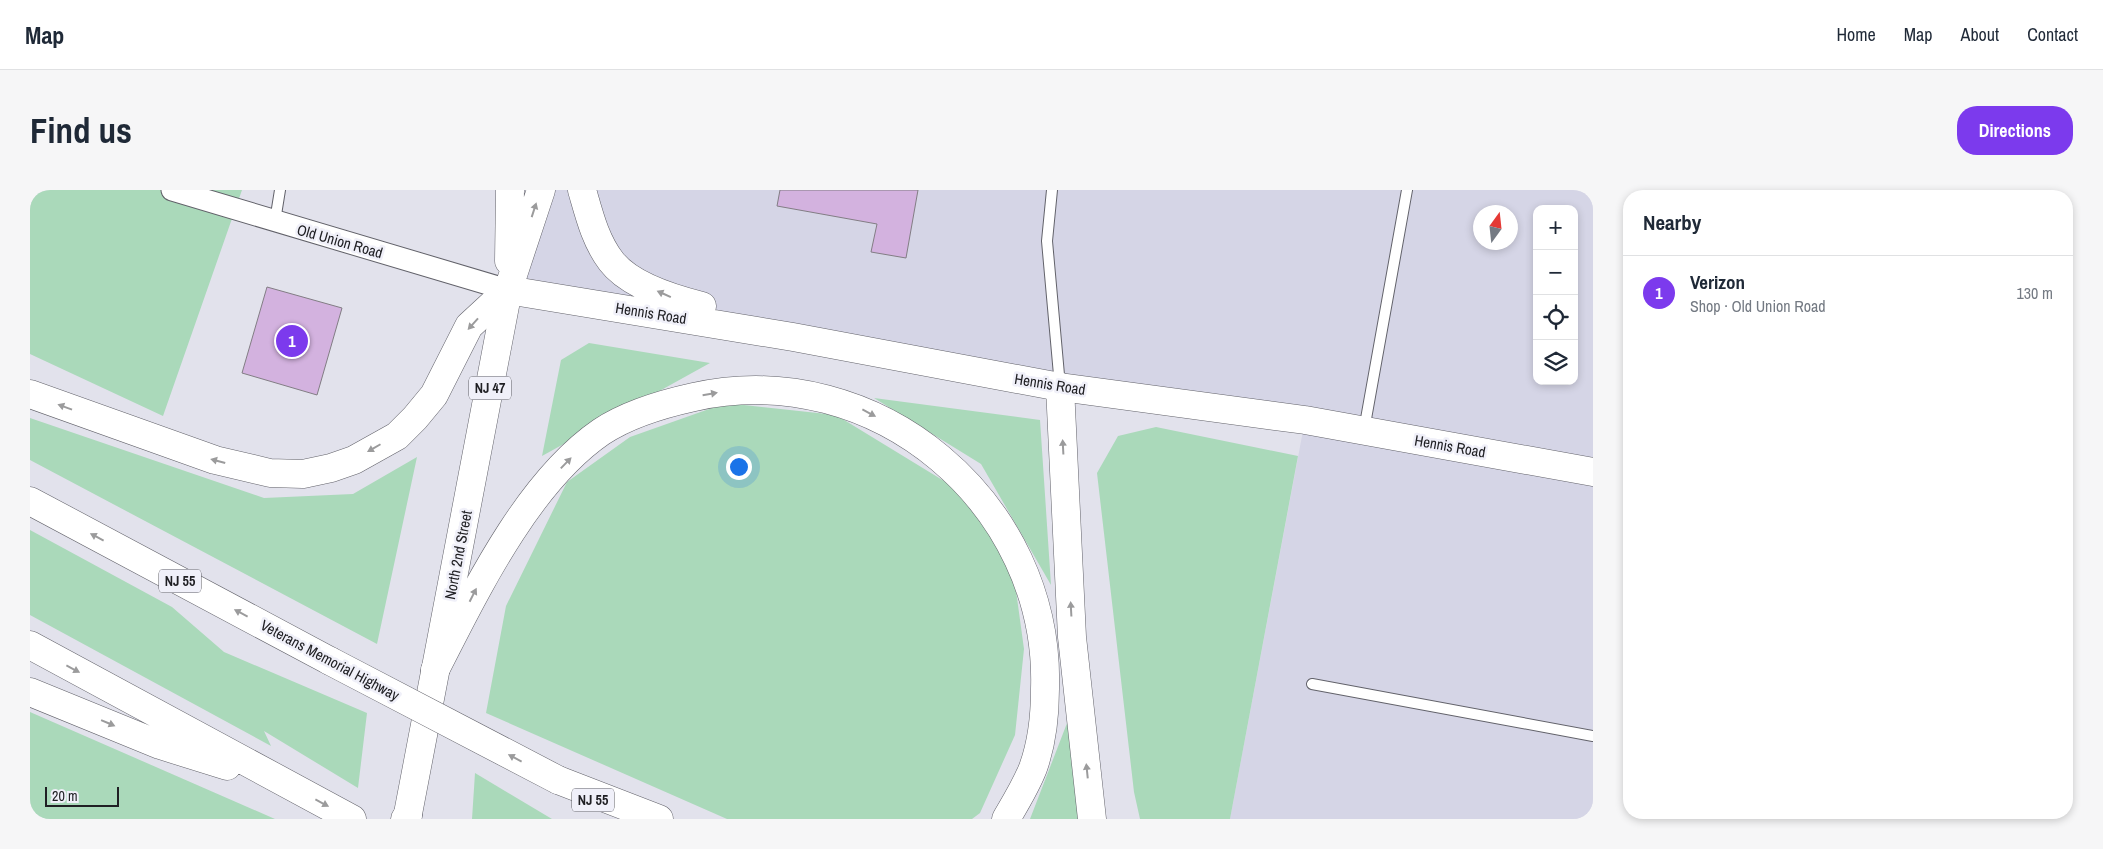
<!DOCTYPE html>
<html lang="en">
<head>
<meta charset="utf-8">
<style>
	:root { --surface:#fff; --page:#f6f6f7; --text:#1f2937; --muted:#747a83; --line:#e0e1e3; --accent:#7c3aed }
	body { margin:0; font-family:"Archivo Narrow",sans-serif; background:var(--page); color:var(--text) }
	.controls { position:absolute; right:15px; top:15px; display:grid; overflow:hidden; border-radius:10px; box-shadow:0 2px 8px #0003 }
	.controls button { width:45px; height:45px; display:grid; place-items:center; padding:0; border:0; border-bottom:1px solid var(--line); background:var(--surface); color:var(--text); font:25px sans-serif }
	.compass { position:absolute; left:1443px; top:15px; width:45px; height:45px; border-radius:50%; background:var(--surface); box-shadow:0 2px 8px #0003; rotate:15deg }
	.scale { position:absolute; left:15px; bottom:12px; width:74px; box-sizing:border-box; padding-left:5px; border:2px solid #202024; border-top:0; font-size:14px; line-height:18px; white-space:nowrap; color:#202024; -webkit-text-stroke:4px #f0f0f9; paint-order:stroke }
	.you { position:absolute; left:708px; top:276px; width:18px; height:18px; margin:-12px; border:4px solid #fff; border-radius:50%; background:#1a73e8; box-shadow:0 0 0 8px #1a73e833 }
	.badge { display:grid; place-items:center; width:32px; height:32px; border-radius:50%; background:var(--accent); color:#fff; font-size:16px; font-weight:700 }
	.pin { position:absolute; translate:-50% -50%; border:2px solid #fff; box-shadow:0 1px 5px #0006 }
	.list { margin:0; padding:0; list-style:none }
	h2 { display:flex; justify-content:space-between; align-items:center; height:65px; margin:0; padding:0 20px; font-size:21px }
	h2 small { font-size:16px; font-weight:400; color:var(--muted) }
	.list li { display:grid; grid-template-columns:32px 1fr auto; gap:15px; align-items:center; box-sizing:border-box; height:75px; padding:0 20px; border-top:1px solid var(--line) }
	.list b { display:block; font-size:19px; white-space:nowrap }
	.list p { margin:0; font-size:16px; white-space:nowrap; color:var(--muted) }
	.list em { font-size:16px; font-style:normal; color:var(--muted) }
	.icon { flex:none; width:28px; height:28px; fill:none; stroke:currentColor; stroke-width:2; stroke-linecap:round; stroke-linejoin:round }
	.map { position:relative; flex:none; width:1563px; height:629px; overflow:hidden; border-radius:20px }
	header { display:flex; align-items:center; gap:30px; box-sizing:border-box; height:70px; padding:0 25px; background:var(--surface); border-bottom:1px solid var(--line) }
	header strong { font-size:24px }
	nav { display:flex; gap:28px; margin-inline-start:auto; font-size:18px }
	.intro { display:flex; align-items:center; justify-content:space-between; box-sizing:border-box; height:120px; padding:0 30px }
	h1 { margin:0; font-size:35px }
	.button { padding:12px 22px; border-radius:20px; background:var(--accent); color:#fff; font-size:18px; font-weight:700 }
	main { display:flex; gap:30px; padding:0 30px }
	aside { flex:1; background:var(--surface); border-radius:20px; box-shadow:0 2px 8px #0003 }
	.map>svg:first-child { display:block }
	.built { fill:#d5d5e6; fill-rule:evenodd }
	.green { fill:#aad9ba }
	.building { fill:#d3b2df; stroke:#827d84 }
	.lines { fill:none; stroke-linecap:round; stroke-linejoin:round }
	.lane-casing { stroke:#62626a; stroke-width:12 }
	.street-casing { stroke:#62626a; stroke-width:23 }
	.secondary-casing { stroke:#62626a; stroke-width:29 }
	.primary-casing { stroke:#62626a; stroke-width:29 }
	.highway-casing { stroke:#62626a; stroke-width:29 }
	.lane { stroke:#fff; stroke-width:10 }
	.street { stroke:#fff; stroke-width:21 }
	.secondary { stroke:#fff; stroke-width:28 }
	.primary { stroke:#fff; stroke-width:28 }
	.highway { stroke:#fff; stroke-width:28 }
	.highway-bridge-casing { stroke:#62626a; stroke-width:29; stroke-linecap:butt }
	.highway-bridge { stroke:#fff; stroke-width:28 }
	.oneway { fill:#9b9b9c }
	.labels { text-anchor:middle; dominant-baseline:central; stroke-width:5; stroke-linejoin:round; paint-order:stroke }
	.shield { fill:#f0f0f9; stroke:#5e5e64; stroke-width:1 }
	.shield-label { font-size:14px; font-weight:bold; fill:#202024 }
	.street-label { font-size:15px; fill:#202024; stroke:#f0f0f9 }
</style>
</head>
<body>
<header>
<strong>Map</strong>
<nav><a>Home</a><a>Map</a><a>About</a><a>Contact</a></nav>
</header>
<div class="intro"><h1>Find us</h1><a class="button">Directions</a></div>
<main>
<div class="map">
<svg width="1563" height="629" viewBox="0 0 1563 629">
	<rect width="100%" height="100%" fill="#e2e2ec"/>
	<path class="built" d="M497 0H1563V629H1200L1275 230 478 100ZM1507 19H1544V191H1507ZM1450 22H1480V52H1450Z"/>
	<path class="green" d="M0 0H212L133 226 0 164Z
		M559 153 680 173 512 266 531 170Z
		M844 208 1010 230 1021 395 951 274Z
		M696 213 806 225 937 305 983 379 994 459 985 545 950 623 942 629H697L456 523 476 416 537 292 600 247Z
		M0 228 234 308 323 304 387 267 347 454 0 270Z
		M1126 237 1268 266 1200 629H1110L1104 602 1067 283 1088 246Z
		M0 340 142 417 194 462 337 523 328 598 234 541 241 556 0 425Z
		M0 522 245 629H0Z
		M1039 528 1049 629H1000Z
		M445 583 522 629H442Z"/>
	<path class="building" d="M750 0H888L876 68 841 62 847 34 747 16Z
		M237 97 312 118 287 205 212 183Z"/>
	<g class="lines">
		<defs>
			<path id="lane" d="M1022 0 1017 51 1030 196
				M245 31 250 0
				M1334 240 1377 0
				M1282 494 1563 546"/>
			<path id="street" d="M142 0 478 100"/>
			<path id="secondary" d="M1030 197 1275 230 1563 282"/>
			<path id="primary" d="M552 0C559 24 565 50 581 71 599 95 644 109 672 116
				M479 71 480 0
				M478 100 763 147 1030 197
				M377 629 478 100 511 0"/>
			<path id="highway" d="M1030 197 1042 447 1062 629
				M0 204 185 270 240 283 273 284 301 278 324 270 367 246 385 228 404 205 439 136 478 100
				M0 311 300 471
				M0 455 322 629
				M405 480C445 402 497 293 571 242 598 224 632 214 664 207 846 166 1021 314 1015 499 1015 525 1012 553 1003 578 996 596 986 612 976 629
				M0 502 130 555 197 576
				M528 590 629 629
				M375 629 378 625"/>
		</defs>
		<use href="#lane" class="lane-casing"/>
		<use href="#street" class="street-casing"/>
		<use href="#secondary" class="secondary-casing"/>
		<use href="#primary" class="primary-casing"/>
		<use href="#highway" class="highway-casing"/>
		<use href="#lane" class="lane"/>
		<use href="#street" class="street"/>
		<use href="#secondary" class="secondary"/>
		<use href="#primary" class="primary"/>
		<use href="#highway" class="highway"/>
		<defs>
			<path id="highway-bridge" d="M300 471 528 590"/>
		</defs>
		<use href="#highway-bridge" class="highway-bridge-casing"/>
		<use href="#highway-bridge" class="highway-bridge"/>
	</g>
	<defs><path id="oneway-solid" d="M-6-.8H1V-3.2L6.5 0L1 3.2V.8H-6Z" transform="scale(1.25)"/></defs>
	<g class="oneway">
		<use href="#oneway-solid" transform="translate(504 20) rotate(-72)"/>
		<use href="#oneway-solid" transform="translate(634 104) rotate(-156)"/>
		<use href="#oneway-solid" transform="translate(443 134) rotate(132)"/>
		<use href="#oneway-solid" transform="translate(680 204) rotate(-10)"/>
		<use href="#oneway-solid" transform="translate(35 217) rotate(-160)"/>
		<use href="#oneway-solid" transform="translate(839 223) rotate(28)"/>
		<use href="#oneway-solid" transform="translate(1033 257) rotate(-93)"/>
		<use href="#oneway-solid" transform="translate(344 258) rotate(150)"/>
		<use href="#oneway-solid" transform="translate(188 271) rotate(-165)"/>
		<use href="#oneway-solid" transform="translate(536 273) rotate(-46)"/>
		<use href="#oneway-solid" transform="translate(67 347) rotate(-152)"/>
		<use href="#oneway-solid" transform="translate(443 405) rotate(-63)"/>
		<use href="#oneway-solid" transform="translate(1041 419) rotate(-93)"/>
		<use href="#oneway-solid" transform="translate(211 423) rotate(-152)"/>
		<use href="#oneway-solid" transform="translate(43 479) rotate(28)"/>
		<use href="#oneway-solid" transform="translate(78 533) rotate(23)"/>
		<use href="#oneway-solid" transform="translate(485 568) rotate(-152)"/>
		<use href="#oneway-solid" transform="translate(1057 581) rotate(-96)"/>
		<use href="#oneway-solid" transform="translate(292 613) rotate(28)"/>
	</g>
	<g class="labels">
		<g class="shield">
			<rect x="439" y="186.5" width="42" height="23" rx="4"/>
			<rect x="129" y="379.5" width="42" height="23" rx="4"/>
			<rect x="542" y="598.5" width="42" height="23" rx="4"/>
		</g>
		<g class="shield-label">
			<text x="460" y="198">NJ 47</text>
			<text x="150" y="391">NJ 55</text>
			<text x="563" y="610">NJ 55</text>
		</g>
		<g class="street-label">
			<text transform="translate(310 51) rotate(16)">Old Union Road</text>
			<text transform="translate(621 123) rotate(9)">Hennis Road</text>
			<text transform="translate(1020 194) rotate(9)">Hennis Road</text>
			<text transform="translate(1420 256) rotate(10)">Hennis Road</text>
			<text transform="translate(428 365) rotate(-79)">North 2nd Street</text>
			<text transform="translate(300 470) rotate(28)">Veterans Memorial Highway</text>
		</g>
	</g>
</svg>
<div class="controls">
<button>+</button>
<button>−</button>
<button><svg class="icon" aria-label="locate" viewBox="0 0 24 24"><circle cx="12" cy="12" r="6"/><path d="M12 2v4M12 18v4M2 12h4M18 12h4"/></svg></button>
<button><svg class="icon" aria-label="layers" viewBox="0 0 24 24"><path d="M12 4l9 5-9 5-9-5zM3 14l9 5 9-5"/></svg></button>
</div>
<svg class="compass" viewBox="-18 -18 36 36"><path d="M0-13l5 13h-10z" fill="#e53935"/><path d="M0 13l5-13h-10z" fill="#747a83"/></svg>
<div class="scale">20 m</div>
<div class="you"></div>
<div class="pin badge" style="left:262px;top:151px">1</div>
</div>
<aside>
<h2>Nearby<small></small></h2>
<ul class="list">
<li><span class="badge">1</span><div><b>Verizon</b><p>Shop · Old Union Road</p></div><em>130 m</em></li>
</ul>
</aside>
</main>
</body>
</html>
